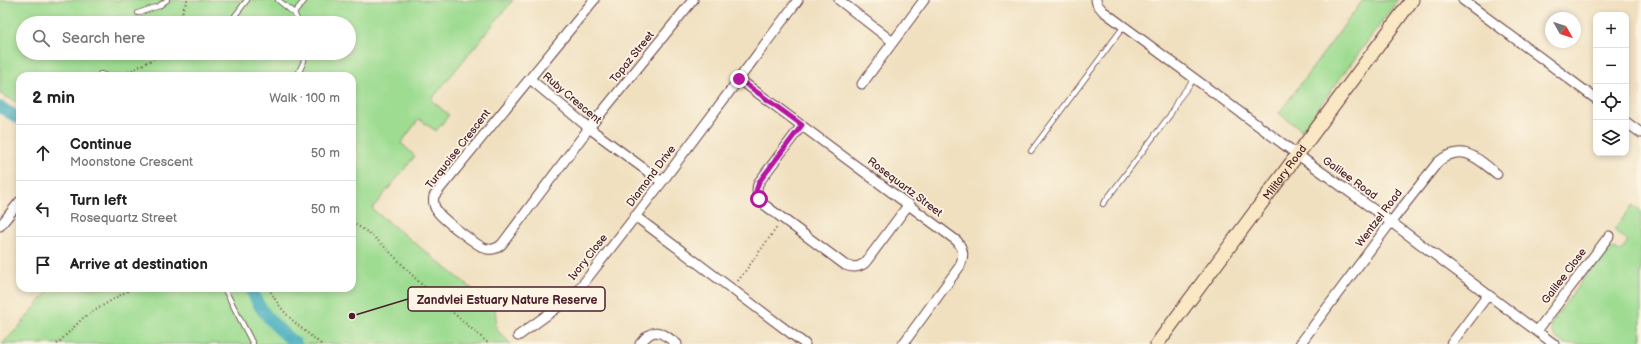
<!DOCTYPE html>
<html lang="en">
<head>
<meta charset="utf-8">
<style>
	:root { --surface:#fff; --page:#f2f2f2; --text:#222; --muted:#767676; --line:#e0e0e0 }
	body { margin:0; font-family:"Balsamiq Sans",sans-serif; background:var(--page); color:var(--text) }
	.controls { position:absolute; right:12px; top:12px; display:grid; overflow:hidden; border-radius:8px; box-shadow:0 2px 6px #0003 }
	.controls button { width:36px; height:36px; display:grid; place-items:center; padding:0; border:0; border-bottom:1px solid var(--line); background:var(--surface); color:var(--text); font:20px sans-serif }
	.compass { position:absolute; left:1545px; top:12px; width:36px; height:36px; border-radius:50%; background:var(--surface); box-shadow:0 2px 6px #0003; rotate:129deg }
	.stop { position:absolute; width:12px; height:12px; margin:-9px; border:3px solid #b5179e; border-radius:50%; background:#fff }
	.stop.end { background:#b5179e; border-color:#fff; box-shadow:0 1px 4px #0008 }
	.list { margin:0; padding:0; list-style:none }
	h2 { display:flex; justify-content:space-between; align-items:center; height:52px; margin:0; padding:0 16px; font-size:17px }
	h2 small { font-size:13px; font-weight:400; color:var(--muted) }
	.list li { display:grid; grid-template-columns:26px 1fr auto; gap:12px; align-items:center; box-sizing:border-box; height:56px; padding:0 16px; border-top:1px solid var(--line) }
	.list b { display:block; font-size:15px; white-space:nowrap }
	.list p { margin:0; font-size:13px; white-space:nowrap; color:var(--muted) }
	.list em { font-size:13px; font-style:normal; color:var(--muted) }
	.icon { flex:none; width:22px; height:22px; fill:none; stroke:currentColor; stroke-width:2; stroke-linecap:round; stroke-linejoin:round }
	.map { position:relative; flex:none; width:1641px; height:344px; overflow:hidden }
	.search { position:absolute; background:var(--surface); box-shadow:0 2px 6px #0003; left:16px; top:16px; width:340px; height:44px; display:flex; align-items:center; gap:10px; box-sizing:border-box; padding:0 14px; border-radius:22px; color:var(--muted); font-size:15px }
	.panel { position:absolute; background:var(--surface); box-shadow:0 2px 6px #0003; left:16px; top:72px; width:340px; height:220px; border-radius:12px }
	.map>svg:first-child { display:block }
	.green { fill:#9ddc91; stroke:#747e5e; fill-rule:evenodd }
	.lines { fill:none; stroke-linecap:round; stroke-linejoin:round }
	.canal { stroke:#3daabc; stroke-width:12 }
	.service-casing { stroke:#633c41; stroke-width:6 }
	.minor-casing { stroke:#633c41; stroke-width:11 }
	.secondary-casing { stroke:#633c41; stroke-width:15 }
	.path { stroke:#633c41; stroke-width:2; stroke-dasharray:1 3; stroke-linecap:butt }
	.service { stroke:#fff; stroke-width:4.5 }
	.minor { stroke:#fff; stroke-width:9 }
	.secondary { stroke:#fae7c3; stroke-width:13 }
	.route { stroke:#b5179e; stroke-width:5 }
	.labels { text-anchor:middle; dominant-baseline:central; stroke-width:3.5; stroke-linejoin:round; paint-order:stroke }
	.street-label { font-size:11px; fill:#4a1f2b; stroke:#fcf5e5 }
	.leader { fill:none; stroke:#4a1f2b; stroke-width:1.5 }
	.callout-dot { fill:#4a1f2b; stroke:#fcf5e5; stroke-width:1.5 }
	.callout { fill:#fcf5e5; stroke:#4a1f2b; stroke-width:1.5 }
	.callout-label { font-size:12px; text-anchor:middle; font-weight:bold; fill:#4a1f2b }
</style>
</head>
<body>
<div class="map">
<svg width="1641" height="344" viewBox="0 0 1641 344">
	<rect width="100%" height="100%" fill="#fcf5e5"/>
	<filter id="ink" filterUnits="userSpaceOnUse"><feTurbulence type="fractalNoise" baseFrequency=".025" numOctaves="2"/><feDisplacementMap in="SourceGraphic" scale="8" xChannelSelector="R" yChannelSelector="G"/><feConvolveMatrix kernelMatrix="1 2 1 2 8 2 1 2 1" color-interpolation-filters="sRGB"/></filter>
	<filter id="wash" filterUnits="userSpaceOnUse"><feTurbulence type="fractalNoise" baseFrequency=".012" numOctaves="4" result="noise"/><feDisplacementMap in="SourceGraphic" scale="16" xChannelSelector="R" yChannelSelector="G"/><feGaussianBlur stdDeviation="0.9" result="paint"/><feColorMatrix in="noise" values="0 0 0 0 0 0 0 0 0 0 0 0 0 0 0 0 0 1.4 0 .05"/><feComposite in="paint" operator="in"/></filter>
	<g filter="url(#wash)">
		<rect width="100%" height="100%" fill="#f0e0c0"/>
		<path class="green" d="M0 0H513L431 100 449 115 436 131 419 119 401 143 415 156 372 209 495 307 497 330 511 344H2L17 329 51 288H352V76H20V103L0 94ZM23 23H349V53H23Z
			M1363 0H1398L1302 130 1279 113Z
			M1633 205 1641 211V344H1564C1555 338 1551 334 1551 323L1602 253 1608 248 1614 249 1620 252 1628 241 1614 230Z"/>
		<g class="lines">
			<path class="canal" d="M0 107 20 119
				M251 288C259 312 277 328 296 344"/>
		</g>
	</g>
	<g filter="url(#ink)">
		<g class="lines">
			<defs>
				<path id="service" d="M278 0 294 13 299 23
					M138 13 159 6 167 0
					M294 13 305 0
					M234 17 247 0
					M100 74 107 76
					M297 76 304 61 305 53
					M1031 151 1124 26
					M1103 204 1170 115 1177 101 1194 79
					M224 288 253 344"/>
				<path id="minor" d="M594 0 434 196C433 201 434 207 437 211 441 218 480 248 487 249 493 250 498 248 502 244L589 128 693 0
					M839 0 893 42
					M1096 0 1097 4 1103 11 1298 155 1391 222 1554 344
					M1463 0 1596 99
					M530 79 589 128 662 182
					M739 79 957 241C964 250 964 256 960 266L903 344
					M862 84 924 0
					M1626 122 1641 133
					M802 125 759 182C755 190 757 196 762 203L845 265C852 268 858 268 865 263L909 204
					M635 216 805 344
					M0 226 20 201
					M1537 331 1609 236
					M518 336 565 302 579 289 662 182 798 0
					M640 344C654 325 661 332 677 344
					M1300 344 1391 222 1438 162C1462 142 1477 158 1497 174
					M1451 344 1488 295"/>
				<g id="secondary">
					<path id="s1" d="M1157 344 1412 0"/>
				</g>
			</defs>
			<use href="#service" class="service-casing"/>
			<use href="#minor" class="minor-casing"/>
			<use href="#secondary" class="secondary-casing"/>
			<path class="path" d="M178 23 187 0
				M131 76 129 72 164 53
				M352 223C376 234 397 260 416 279 439 301 464 322 489 344
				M738 281 778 226
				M269 288C282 315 299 326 321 344
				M57 344 84 317 132 288"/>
			<use href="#service" class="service"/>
			<use href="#minor" class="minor"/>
			<use href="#secondary" class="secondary"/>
		</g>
	</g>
	<g class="lines" filter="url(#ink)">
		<path class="route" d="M739 79 802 125 759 182 756 191 759 199"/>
	</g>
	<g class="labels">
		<g class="street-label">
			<text transform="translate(632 57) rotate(-51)">Topaz Street</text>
			<text transform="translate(572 98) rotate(40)">Ruby Crescent</text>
			<text transform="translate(458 149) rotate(-52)">Turquoise Crescent</text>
			<text stroke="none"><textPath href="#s1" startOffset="214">Military Road</textPath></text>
			<text transform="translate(651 176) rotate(-53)">Diamond Drive</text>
			<text transform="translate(1350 178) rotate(36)">Galilee Road</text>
			<text transform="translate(905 187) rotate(37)">Rosequartz Street</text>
			<text transform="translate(1379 218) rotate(-53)">Wentzel Road</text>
			<text transform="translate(588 257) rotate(-52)">Ivory Close</text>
			<text transform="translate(1564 276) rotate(-53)">Galilee Close</text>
		</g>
	</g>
	<path class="leader" d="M352 316L408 299"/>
	<circle class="callout-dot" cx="352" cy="316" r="4"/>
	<rect class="callout" x="408" y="287" width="197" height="24" rx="4"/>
	<g class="callout-label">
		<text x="507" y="304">Zandvlei Estuary Nature Reserve</text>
	</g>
</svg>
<div class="controls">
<button>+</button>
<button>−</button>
<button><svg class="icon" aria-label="locate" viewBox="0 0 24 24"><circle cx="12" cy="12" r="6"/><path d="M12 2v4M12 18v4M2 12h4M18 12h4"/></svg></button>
<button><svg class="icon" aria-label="layers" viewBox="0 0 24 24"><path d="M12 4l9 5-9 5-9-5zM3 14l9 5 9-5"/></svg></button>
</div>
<svg class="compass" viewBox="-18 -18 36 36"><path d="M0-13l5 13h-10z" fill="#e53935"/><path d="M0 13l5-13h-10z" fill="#767676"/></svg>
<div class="stop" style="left:759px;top:199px"></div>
<div class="stop end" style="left:739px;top:79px"></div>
<div class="search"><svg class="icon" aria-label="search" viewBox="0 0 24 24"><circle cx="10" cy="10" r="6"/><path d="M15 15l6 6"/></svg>Search here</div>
<section class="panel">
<h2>2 min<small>Walk · 100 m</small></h2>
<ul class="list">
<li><svg class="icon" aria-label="ahead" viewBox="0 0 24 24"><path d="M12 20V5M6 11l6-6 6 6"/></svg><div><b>Continue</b><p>Moonstone Crescent</p></div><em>50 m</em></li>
<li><svg class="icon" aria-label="left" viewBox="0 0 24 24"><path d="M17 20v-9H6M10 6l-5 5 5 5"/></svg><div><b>Turn left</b><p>Rosequartz Street</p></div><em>50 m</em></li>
<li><svg class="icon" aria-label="arrive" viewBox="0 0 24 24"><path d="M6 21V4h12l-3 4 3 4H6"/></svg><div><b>Arrive at destination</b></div></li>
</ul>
</section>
</div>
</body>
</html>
